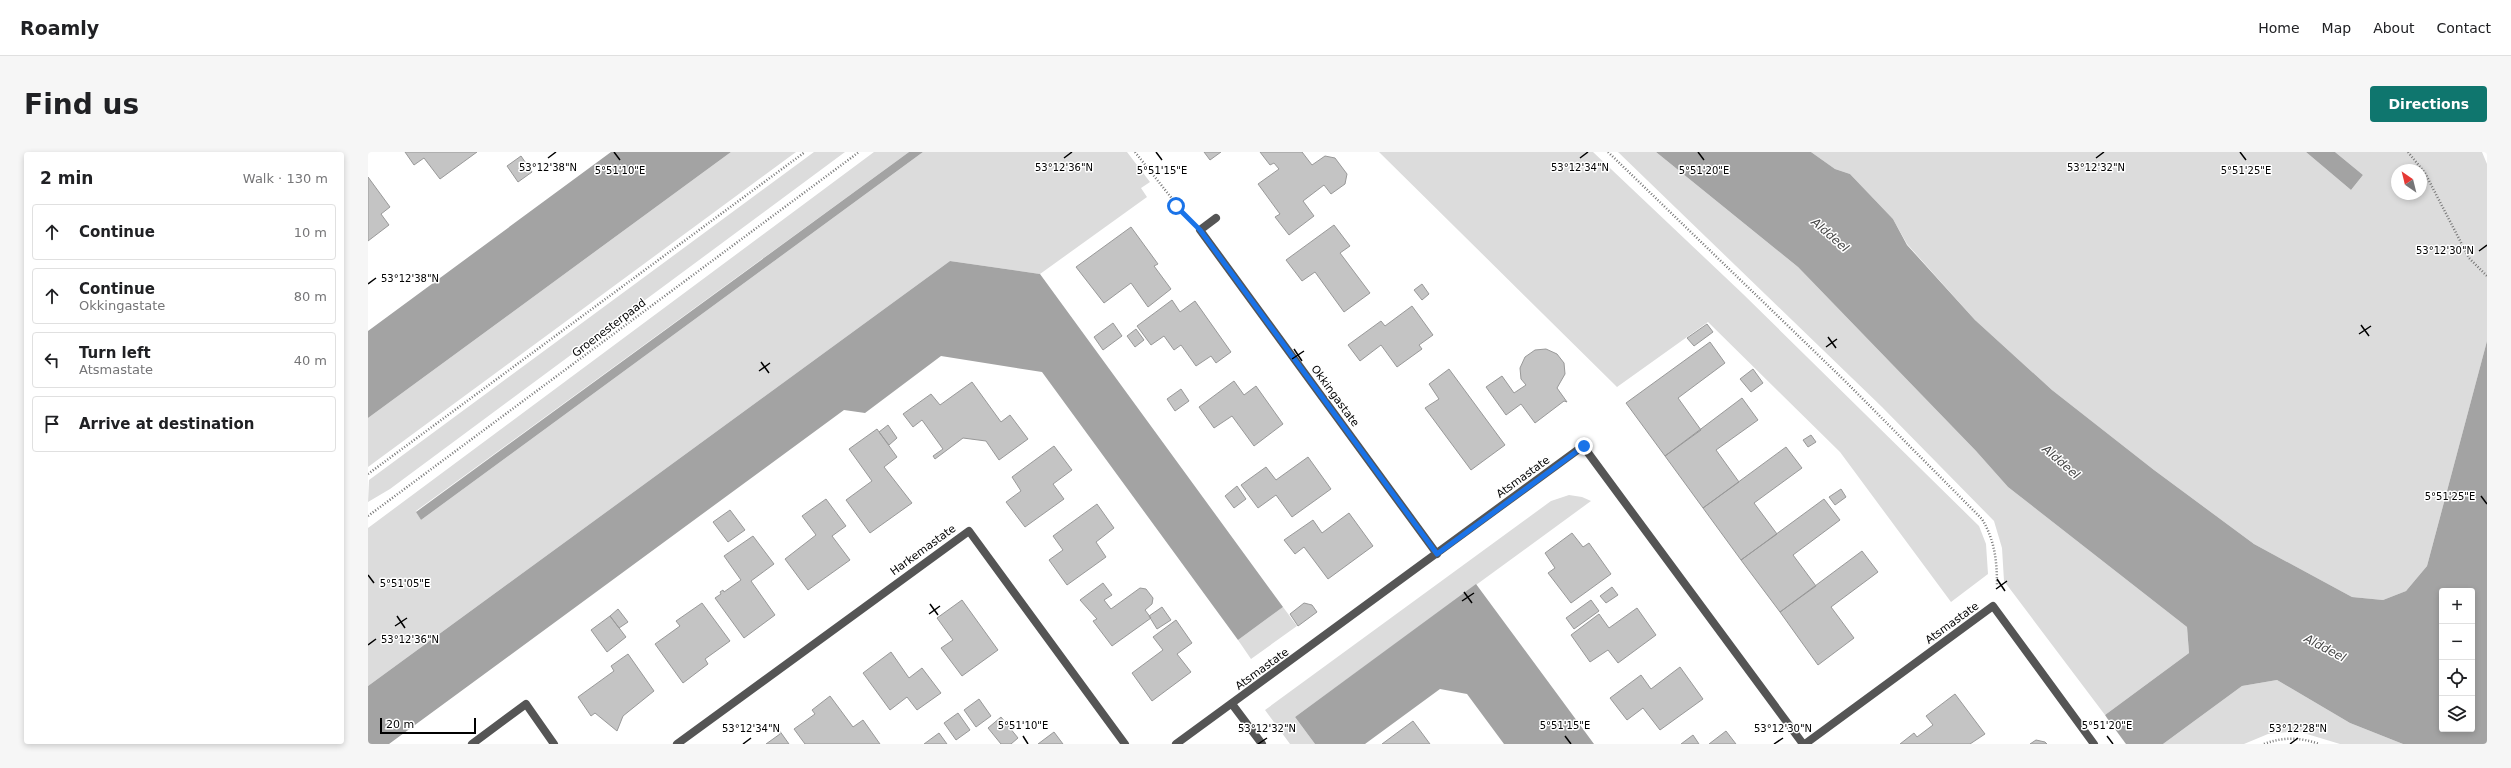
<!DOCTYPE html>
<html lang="en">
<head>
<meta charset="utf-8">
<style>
	:root { --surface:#fff; --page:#f6f6f6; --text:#202124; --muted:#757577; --line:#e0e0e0; --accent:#0f766e }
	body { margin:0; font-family:"DejaVu Sans",sans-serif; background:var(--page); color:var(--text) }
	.controls { position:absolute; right:12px; bottom:12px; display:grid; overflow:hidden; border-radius:4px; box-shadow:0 2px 6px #0003 }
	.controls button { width:36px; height:36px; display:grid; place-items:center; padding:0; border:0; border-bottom:1px solid var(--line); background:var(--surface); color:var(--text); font:20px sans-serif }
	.compass { position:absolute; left:2023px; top:12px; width:36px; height:36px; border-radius:50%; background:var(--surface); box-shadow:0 2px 6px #0003; rotate:325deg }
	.scale { position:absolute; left:12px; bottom:10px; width:96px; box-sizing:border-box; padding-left:4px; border:2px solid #000; border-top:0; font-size:11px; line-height:14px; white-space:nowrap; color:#000; -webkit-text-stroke:3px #fff; paint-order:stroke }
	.stop { position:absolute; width:12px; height:12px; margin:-9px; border:3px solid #1a73e8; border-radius:50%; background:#fff }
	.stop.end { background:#1a73e8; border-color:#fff; box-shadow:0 1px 4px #0008 }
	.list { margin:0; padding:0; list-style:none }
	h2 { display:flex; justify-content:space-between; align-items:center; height:52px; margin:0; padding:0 16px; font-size:17px }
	h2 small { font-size:13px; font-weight:400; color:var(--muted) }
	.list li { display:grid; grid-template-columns:26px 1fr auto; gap:12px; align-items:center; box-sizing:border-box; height:56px; margin:0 8px 8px; padding:0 8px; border:1px solid var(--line); border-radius:4px }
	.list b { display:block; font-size:15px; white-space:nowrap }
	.list p { margin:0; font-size:13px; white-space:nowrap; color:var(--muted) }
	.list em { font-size:13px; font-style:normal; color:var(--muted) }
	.icon { flex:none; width:22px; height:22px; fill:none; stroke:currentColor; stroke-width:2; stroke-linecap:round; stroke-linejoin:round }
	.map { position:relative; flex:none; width:2119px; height:592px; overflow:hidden; border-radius:4px }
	header { display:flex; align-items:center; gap:24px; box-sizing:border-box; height:56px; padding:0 20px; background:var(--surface); border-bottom:1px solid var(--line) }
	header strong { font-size:19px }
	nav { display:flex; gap:22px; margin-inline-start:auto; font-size:14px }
	.intro { display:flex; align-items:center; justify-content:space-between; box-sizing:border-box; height:96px; padding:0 24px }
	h1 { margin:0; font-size:28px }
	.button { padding:10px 18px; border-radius:4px; background:var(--accent); color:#fff; font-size:14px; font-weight:700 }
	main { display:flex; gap:24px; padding:0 24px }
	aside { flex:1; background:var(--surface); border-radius:4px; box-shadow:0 2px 6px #0003 }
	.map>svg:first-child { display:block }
	.green { fill:#dcdcdc; fill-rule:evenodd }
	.water { fill:#a3a3a3; fill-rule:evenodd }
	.pier { fill:#fff }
	.building { fill:#c4c4c4; stroke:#999 }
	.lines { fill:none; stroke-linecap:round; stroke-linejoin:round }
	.path { stroke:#777; stroke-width:2.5; stroke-dasharray:1 2; stroke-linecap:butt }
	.minor { stroke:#555; stroke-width:8 }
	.route { stroke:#1a73e8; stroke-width:5 }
	.ticks { fill:none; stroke:#000; stroke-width:1.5 }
	.labels { text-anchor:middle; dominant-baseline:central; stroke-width:3; stroke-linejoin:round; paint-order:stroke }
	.street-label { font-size:11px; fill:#000; stroke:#fff }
	.water-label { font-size:12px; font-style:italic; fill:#444; stroke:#fff }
	.ticks-label { font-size:10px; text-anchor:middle; fill:#000; stroke:#fff; stroke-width:3; stroke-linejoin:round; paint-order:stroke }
</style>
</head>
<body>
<header>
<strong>Roamly</strong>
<nav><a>Home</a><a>Map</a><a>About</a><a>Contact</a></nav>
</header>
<div class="intro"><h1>Find us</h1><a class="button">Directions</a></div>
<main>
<aside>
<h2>2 min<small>Walk · 130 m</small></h2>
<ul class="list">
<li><svg class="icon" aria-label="ahead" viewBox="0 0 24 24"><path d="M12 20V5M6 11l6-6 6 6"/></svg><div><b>Continue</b></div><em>10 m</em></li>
<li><svg class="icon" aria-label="ahead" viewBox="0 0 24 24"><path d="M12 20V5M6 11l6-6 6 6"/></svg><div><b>Continue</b><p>Okkingastate</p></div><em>80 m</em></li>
<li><svg class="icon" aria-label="left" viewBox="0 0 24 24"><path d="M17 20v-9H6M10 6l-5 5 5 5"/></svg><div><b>Turn left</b><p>Atsmastate</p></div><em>40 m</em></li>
<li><svg class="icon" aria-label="arrive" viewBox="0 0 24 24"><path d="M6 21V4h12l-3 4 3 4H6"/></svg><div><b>Arrive at destination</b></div></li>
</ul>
</aside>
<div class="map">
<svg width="2119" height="592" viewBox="0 0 2119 592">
	<rect width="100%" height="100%" fill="#fff"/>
	<path class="green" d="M363 0H428L0 315V266Z
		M446 0H477L22 337 0 350 1 328Z
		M506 0H541L48 359 53 368 555 0H759L782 30 773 36 779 45 672 122 582 109 0 534V376Z
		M1011 0H1225L1375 142 1611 374 1618 392 1620 422 1583 450 1472 300 1340 170 1249 235Z
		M1250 0H1288L1430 115 1608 299 1640 335 1819 475 1821 501 1737 563 1636 429 1634 396 1626 369 1514 255Z
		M1443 0H1938L1983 38 1995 23 1967 0H2114L2119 12V189L2059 414 2038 439 2015 448 1984 445 1886 392 1786 318 1684 238 1607 168 1539 92 1525 67 1482 22 1467 17ZM2029 18H2053V42H2029Z
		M1201 343 1214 345 1223 349 927 565 947 592H922L897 558 1183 349Z
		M915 455 929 474 883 507 870 488Z
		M1909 528 1982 571 2035 592H1972L1929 579 1900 582 1876 592H1795L1874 534Z"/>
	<path class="water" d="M243 0H363L0 266V179Z
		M541 0H555L53 368 48 360Z
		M1288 0H1443L1467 17 1482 22 1525 67 1539 93 1607 168 1684 238 1786 318 1886 392 1984 445 2015 448 2038 439 2059 414 2119 189V592H2035L1982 571 1909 528 1874 534 1795 592H1721L1745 575 1737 563 1821 501 1819 475 1640 335 1608 299 1430 115ZM2074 439H2104V577H2074Z
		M1938 0H1967L1995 23 1983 38Z
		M582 109 672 122 915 455 870 488 674 220 573 204 497 261 476 258 21 592H0V534Z
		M1108 432 1226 592H1136L1099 542 1072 537 997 592H947L927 565Z"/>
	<path class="pier" d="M1744 573 1758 592H1719L1720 590Z"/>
	<path class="building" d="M37 0H109L72 27 56 6 46 13Z
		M836 0H853L842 8Z
		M892 0H934L944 13 957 4 967 6 979 22 977 32 963 42 956 33 935 49 946 64 921 83 907 65 912 62 890 32 911 17 906 11 902 13Z
		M153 4 164 20 150 30 139 14Z
		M0 25 22 55 13 62 21 73 0 89Z
		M966 73 982 94 972 101 1002 141 976 160 947 120 934 129 918 108Z
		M763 75 790 112 786 114 803 137 780 155 763 131 736 151 708 115Z
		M1054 132 1061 142 1054 148 1046 138Z
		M804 148 812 160 827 149 863 200 848 211 843 204 828 214 813 193 806 198 796 184 783 193 769 174Z
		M1044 154 1065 183 1051 193 1054 197 1029 215 1013 193 992 209 980 193 1013 169 1017 174Z
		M745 171 754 184 735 198 726 185Z
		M1339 172 1345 180 1326 194 1319 186Z
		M768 177 776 188 767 195 759 184Z
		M1342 190 1357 211 1310 246 1333 278 1297 304 1258 251Z
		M1178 197 1189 202 1196 211 1197 222 1189 236 1199 250 1196 249 1167 271 1153 252 1138 263 1118 235 1134 224 1146 241 1158 233 1153 227 1152 216 1157 205 1167 198Z
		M1081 217 1137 293 1103 318 1057 256 1071 247 1061 232Z
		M1385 217 1395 231 1383 240 1372 227Z
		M866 229 876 243 888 234 915 272 886 294 864 264 846 276 831 255Z
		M604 230 633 270 642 263 660 287 631 308 618 289 595 286 567 307 565 304 575 297 554 268 545 275 535 262 563 242 572 253Z
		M813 237 821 249 807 259 799 247Z
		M1374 246 1390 268 1348 298 1371 330 1335 356 1297 304Z
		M520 273 529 286 521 293 511 280Z
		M509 277 529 305 516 315 544 351 502 381 478 348 504 329 481 297Z
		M1443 283 1448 290 1440 295 1435 288Z
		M686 294 704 318 685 332 696 347 657 375 638 350 653 339 644 325Z
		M1418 295 1434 316 1386 351 1409 382 1373 408 1335 356Z
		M940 305 963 337 924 365 908 343 890 356 873 333 898 315 908 328Z
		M869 334 878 347 866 356 857 344Z
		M1473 337 1478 345 1467 353 1461 345Z
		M458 347 478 374 464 384 482 408 440 438 417 407 448 383 434 364Z
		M1456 347 1472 368 1425 403 1448 434 1412 460 1373 408Z
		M729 352 746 376 728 390 738 405 699 433 681 408 695 398 685 384Z
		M362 358 377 378 360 390 345 370Z
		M981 361 1005 394 960 427 936 395 927 402 916 388 945 368 954 381Z
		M1204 381 1215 395 1221 391 1243 422 1203 451 1180 421 1187 416 1177 401Z
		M385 384 406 412 383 429 407 463 376 486 347 446 353 442 352 440 355 438 356 440 373 428 356 404Z
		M1494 399 1510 420 1463 455 1486 486 1450 513 1412 460Z
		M735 431 744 443 736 448 743 457 772 436 778 437 785 446 784 452 777 458 783 466 744 494 725 469 729 467 712 448Z
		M1244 435 1250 443 1238 451 1232 444Z
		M594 448 630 498 594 524 573 496 585 488 569 466Z
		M1223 448 1231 459 1206 477 1198 466Z
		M334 451 362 489 337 507 340 512 315 531 287 492 312 474 308 469Z
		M936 451 944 453 949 460 930 474 922 462Z
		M794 455 803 468 789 477 781 464Z
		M1269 456 1288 483 1250 511 1240 498 1222 510 1203 483 1231 462 1241 476Z
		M250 457 260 470 251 476 242 464Z
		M242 464 258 485 239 500 223 478Z
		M808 468 824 491 809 502 823 520 784 549 764 521 795 498 785 485Z
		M523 500 541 526 554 516 573 541 549 558 539 545 522 558 495 521Z
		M260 502 286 539 255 564 249 579 227 561 223 564 210 545 246 519 243 514Z
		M1312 515 1335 547 1292 578 1275 556 1259 568 1242 546 1273 523 1283 537Z
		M1587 542 1617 582 1602 592H1532L1546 581 1549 585 1565 573 1558 564Z
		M462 544 485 575 495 568 512 592H437L426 577 447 562 444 558Z
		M611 547 623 564 608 575 596 558Z
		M590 561 602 578 588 588 576 571Z
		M633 565 650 586 643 592H633L620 576Z
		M1045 569 1062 592H1014Z
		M411 578 421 592H398L412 582Z
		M1358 579 1368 592H1341Z
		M686 580 695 592H670Z
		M571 581 579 592H556Z
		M1325 583 1331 592H1313Z
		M1668 588 1677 590 1679 592H1662Z"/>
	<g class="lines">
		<path class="path" d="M767 0 817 63
			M1240 0 1476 228 1614 367C1627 389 1629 409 1629 434
			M2040 0 2057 21 2101 106 2119 124
			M0 322 437 0
			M0 364 491 0
			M1896 592C1914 585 1932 585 1951 592"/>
		<path class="minor" d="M848 66 832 78 1069 402
			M864 552 894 592
			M104 592 158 552 186 592
			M309 592 601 379 757 592
			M808 592 1215 294 1435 592
			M1437 592 1625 454 1726 592"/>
	</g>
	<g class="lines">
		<path class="route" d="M808 54 832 78 1069 402 1216 294"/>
	</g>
	<path class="ticks" d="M246 0 252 8M788 0 794 8M1330 0 1336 8M1872 0 1878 8M180 6 188 0M696 6 704 0M1212 6 1220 0M1728 6 1736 0M2111 99 2119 93M0 132 8 126M1993 173 2001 184M1991 182 2003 174M1460 185 1468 196M1458 195 1469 187M926 197 934 209M924 207 936 199M393 210 401 221M391 219 402 211M2113 344 2119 352M0 423 6 431M1629 427 1637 439M1628 437 1639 429M1096 440 1104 451M1094 449 1106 441M562 452 570 463M561 462 572 454M29 464 37 476M27 474 39 466M0 493 8 487M655 584 660 592M1197 584 1203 592M1739 584 1745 592M375 592 383 586M890 592 899 586M1406 592 1415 586M1922 592 1930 586"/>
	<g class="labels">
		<g class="street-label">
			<text transform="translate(241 176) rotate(-37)">Groenesterpaad</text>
			<text transform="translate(967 244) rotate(54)">Okkingastate</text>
			<text transform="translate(1155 325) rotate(-36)">Atsmastate</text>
			<text transform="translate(555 398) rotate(-36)">Harkemastate</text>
			<text transform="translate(1584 471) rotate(-36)">Atsmastate</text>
			<text transform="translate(894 517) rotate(-36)">Atsmastate</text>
		</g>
		<g class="water-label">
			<text transform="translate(1462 83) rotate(41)">Alddeel</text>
			<text transform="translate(1693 310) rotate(41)">Alddeel</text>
			<text transform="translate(1957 496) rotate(28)">Alddeel</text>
		</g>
	</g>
	<g class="ticks-label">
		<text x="180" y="19">53°12'38"N</text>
		<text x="696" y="19">53°12'36"N</text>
		<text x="1212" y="19">53°12'34"N</text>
		<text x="1728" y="19">53°12'32"N</text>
		<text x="252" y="22">5°51'10"E</text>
		<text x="1336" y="22">5°51'20"E</text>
		<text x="1878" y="22">5°51'25"E</text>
		<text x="794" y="22">5°51'15"E</text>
		<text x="2077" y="102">53°12'30"N</text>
		<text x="42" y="130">53°12'38"N</text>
		<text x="2082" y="348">5°51'25"E</text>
		<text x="37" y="435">5°51'05"E</text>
		<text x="42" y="491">53°12'36"N</text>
		<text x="655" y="577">5°51'10"E</text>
		<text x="1197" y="577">5°51'15"E</text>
		<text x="1739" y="577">5°51'20"E</text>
		<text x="383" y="580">53°12'34"N</text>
		<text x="899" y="580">53°12'32"N</text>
		<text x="1415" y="580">53°12'30"N</text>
		<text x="1930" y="580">53°12'28"N</text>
	</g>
</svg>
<div class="controls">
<button>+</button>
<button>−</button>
<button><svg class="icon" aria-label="locate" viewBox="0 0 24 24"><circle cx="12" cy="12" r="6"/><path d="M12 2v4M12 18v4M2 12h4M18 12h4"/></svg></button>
<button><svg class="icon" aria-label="layers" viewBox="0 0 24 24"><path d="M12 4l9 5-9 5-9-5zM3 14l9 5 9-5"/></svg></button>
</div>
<svg class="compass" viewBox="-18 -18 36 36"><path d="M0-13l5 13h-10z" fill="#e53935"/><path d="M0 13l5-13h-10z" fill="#757577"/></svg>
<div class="scale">20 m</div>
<div class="stop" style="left:808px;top:54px"></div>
<div class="stop end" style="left:1216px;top:294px"></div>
</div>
</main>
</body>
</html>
